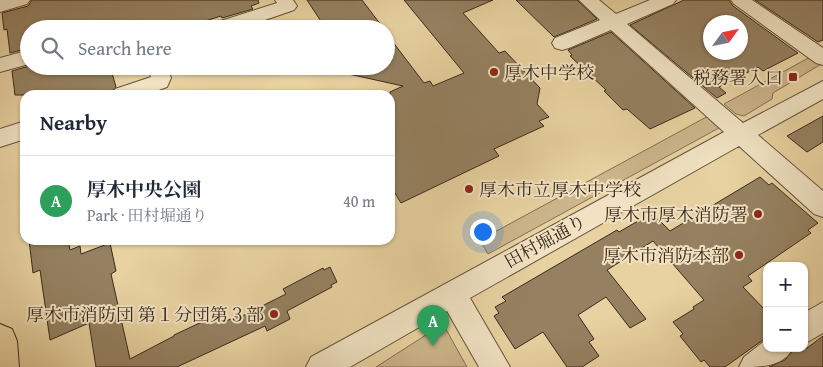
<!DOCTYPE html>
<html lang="en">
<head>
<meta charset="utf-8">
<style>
	:root { --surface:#fff; --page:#f2f2f3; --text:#1f2937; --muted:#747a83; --line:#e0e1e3; --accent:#8f2418 }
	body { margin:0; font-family:"Gentium Book Plus","Noto Serif JP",serif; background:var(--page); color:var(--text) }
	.controls { position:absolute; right:15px; bottom:15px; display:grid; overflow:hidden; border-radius:10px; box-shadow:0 1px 4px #0004 }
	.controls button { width:45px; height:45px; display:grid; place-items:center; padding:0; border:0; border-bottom:1px solid var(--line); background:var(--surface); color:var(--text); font:25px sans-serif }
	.compass { position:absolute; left:703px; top:15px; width:45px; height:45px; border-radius:50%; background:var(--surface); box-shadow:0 1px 4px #0004; rotate:57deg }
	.you { position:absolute; left:482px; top:231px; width:18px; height:18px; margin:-12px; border:4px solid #fff; border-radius:50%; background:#1a73e8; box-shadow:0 0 0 8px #1a73e833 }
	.badge { display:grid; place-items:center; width:32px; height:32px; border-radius:50%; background:var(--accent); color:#fff; font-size:16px; font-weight:700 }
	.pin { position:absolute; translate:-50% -41px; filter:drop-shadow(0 1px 2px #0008) }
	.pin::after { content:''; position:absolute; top:26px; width:18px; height:15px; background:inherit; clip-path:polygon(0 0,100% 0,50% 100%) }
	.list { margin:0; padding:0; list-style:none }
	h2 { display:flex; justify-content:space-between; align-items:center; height:65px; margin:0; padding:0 20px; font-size:21px }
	h2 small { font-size:16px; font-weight:400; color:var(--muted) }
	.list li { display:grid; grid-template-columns:32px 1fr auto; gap:15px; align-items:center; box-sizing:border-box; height:90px; padding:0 20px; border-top:1px solid var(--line) }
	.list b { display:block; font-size:19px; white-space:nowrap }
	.list p { margin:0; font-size:16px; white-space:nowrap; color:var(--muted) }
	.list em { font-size:16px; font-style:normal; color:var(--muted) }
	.icon { flex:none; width:28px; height:28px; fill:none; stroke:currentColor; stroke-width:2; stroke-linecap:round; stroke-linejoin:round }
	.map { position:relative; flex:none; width:823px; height:367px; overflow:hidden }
	.search { position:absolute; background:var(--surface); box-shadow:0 1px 4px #0004; left:20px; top:20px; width:375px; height:55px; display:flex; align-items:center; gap:12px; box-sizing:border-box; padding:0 18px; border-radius:28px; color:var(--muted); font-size:19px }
	.panel { position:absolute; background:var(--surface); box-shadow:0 1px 4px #0004; left:20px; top:90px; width:375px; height:155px; border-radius:15px }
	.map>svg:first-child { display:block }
	.green { fill:#cbb58a; stroke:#836f53 }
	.building { fill:#958161; stroke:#3b291c; fill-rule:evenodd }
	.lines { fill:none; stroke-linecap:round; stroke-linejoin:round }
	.minor-casing { stroke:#66533d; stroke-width:2 }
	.major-casing { stroke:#3b291c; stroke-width:2 }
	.minor { fill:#f0e2c2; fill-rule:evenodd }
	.major { fill:#e8d2a1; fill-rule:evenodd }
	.poi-dot { fill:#8f2418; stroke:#f0e2c2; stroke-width:2 }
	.labels { text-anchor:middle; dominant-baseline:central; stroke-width:4; stroke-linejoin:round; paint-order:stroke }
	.poi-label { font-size:18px; fill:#3b291c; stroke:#f0e2c2; text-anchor:end }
	.street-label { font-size:18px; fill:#3b291c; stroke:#f0e2c2 }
</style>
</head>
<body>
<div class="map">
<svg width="823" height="367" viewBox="0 0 823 367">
	<rect width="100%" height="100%" fill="#e8d2a1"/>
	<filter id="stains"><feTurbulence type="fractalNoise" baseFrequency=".004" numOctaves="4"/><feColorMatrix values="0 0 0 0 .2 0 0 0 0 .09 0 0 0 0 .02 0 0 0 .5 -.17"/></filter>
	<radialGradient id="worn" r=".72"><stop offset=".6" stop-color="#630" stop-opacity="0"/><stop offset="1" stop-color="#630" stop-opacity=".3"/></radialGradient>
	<path class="green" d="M823 50V63L773 93 772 99 744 116 736 114 724 104Z
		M710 115 717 121 719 128 488 254 480 240Z
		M443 324 467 367H376Z"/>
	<path class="building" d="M32 0H258L259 3 251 6 253 9 222 18 221 16 180 29H29V48L10 53 7 29 4 30 2 13 28 6Z
		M307 0H362L384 29H326Z
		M404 0H493L463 13 499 53 505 51 540 88 537 104 549 117 539 121 544 126 494 149 499 156 401 203 390 185V92L403 86 344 73 345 66H386V33L424 83 430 81 433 86 464 73Z
		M516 0H577L597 19 554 37Z
		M684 0H729L733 6 798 53 763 71 758 67 719 87 726 93 717 98 630 25ZM710 22H740V52H710Z
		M755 0H823V40L818 42Z
		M611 32 695 108 650 129 627 109 623 110 604 91 606 90 570 56 572 55 568 50Z
		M29 66H110L116 87 108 95H15L12 71Z
		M823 116V142L807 152 787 136Z
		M760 177 769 185 772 183 818 223 808 230 811 233 748 276 752 281 743 287 767 312V337L725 367H710L704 360 701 362 680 336 683 334 673 322 694 309 693 307 704 300 653 241 607 270 646 319 630 328 606 297 578 315 594 339 589 342 599 356 582 367H567L543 332 515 349 494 316 499 313 495 307 506 301 502 297 617 230 619 232 650 214 656 220 658 219 670 231Z
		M29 240H68L70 250 80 246 81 254 110 243 116 271 111 274 130 359 174 336V335L219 314 222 323 237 316 238 318 286 294 283 289 323 268 324 270 330 267 337 282 331 285 332 287 287 311 290 319 267 331 265 326 177 367H96L89 323 50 340 40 270 33 273Z
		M823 336V367H769L785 360 795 348H807Z"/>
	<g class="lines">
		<defs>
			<path id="minor" d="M0 0H30L27 4 0 12Z
				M275 0H293L297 6 294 10 239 29H209L211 24 277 3Z
				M579 0H599L616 14 650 0H676L673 4 627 24 743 123 823 81V99L758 135 823 191V217L814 214 739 146 470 298 510 367H479L447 311 350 367H306L311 357 724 132 611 30 569 48 562 50 555 48 552 43 555 38 600 20Z
				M731 0H752L823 48V65L816 63 734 4Z
				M29 50V64L0 72V58Z
				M147 66H167L171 78 167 87 145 95H112L115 89 151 77Z
				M25 121V139L0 147V129Z
				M823 302V333L804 344V313Z
				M767 339V348H793C783 367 763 367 739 367L744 357Z"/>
			<path id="major" d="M0 324 12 329 17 341 19 367H0Z"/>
		</defs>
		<use href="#minor" class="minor-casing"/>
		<use href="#major" class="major-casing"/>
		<use href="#minor" class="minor"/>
		<use href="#major" class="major"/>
	</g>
	<g class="poi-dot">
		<circle cx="494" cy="72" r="5"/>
		<rect x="788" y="72" width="10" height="10" rx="2.5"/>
		<circle cx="469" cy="189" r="5"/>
		<circle cx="758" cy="214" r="5"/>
		<circle cx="739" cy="255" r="5"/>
		<circle cx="274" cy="314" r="5"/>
	</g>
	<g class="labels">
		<g class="poi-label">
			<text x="504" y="72" text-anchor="start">厚木中学校</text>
			<text x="783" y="77">税務署入口</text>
			<text x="479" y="189" text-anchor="start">厚木市立厚木中学校</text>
			<text x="748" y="214">厚木市厚木消防署</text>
			<text x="729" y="255">厚木市消防本部</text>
			<text x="264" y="314">厚木市消防団 第１分団第３部</text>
		</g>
		<g class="street-label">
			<text transform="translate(545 241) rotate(-29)">田村堀通り</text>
		</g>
	</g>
	<rect width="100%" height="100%" filter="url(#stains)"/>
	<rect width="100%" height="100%" fill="url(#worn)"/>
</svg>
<div class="controls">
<button>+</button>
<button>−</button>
</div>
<svg class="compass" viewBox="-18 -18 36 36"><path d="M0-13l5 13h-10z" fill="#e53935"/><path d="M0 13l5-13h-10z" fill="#747a83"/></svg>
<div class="you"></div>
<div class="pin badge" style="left:433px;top:346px;background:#2e9e5b">A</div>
<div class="search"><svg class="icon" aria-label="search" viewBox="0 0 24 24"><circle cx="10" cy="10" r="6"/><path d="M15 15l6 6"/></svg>Search here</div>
<section class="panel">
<h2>Nearby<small></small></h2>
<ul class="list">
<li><span class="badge" style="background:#2e9e5b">A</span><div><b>厚木中央公園</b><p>Park · 田村堀通り</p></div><em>40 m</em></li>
</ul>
</section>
</div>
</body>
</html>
